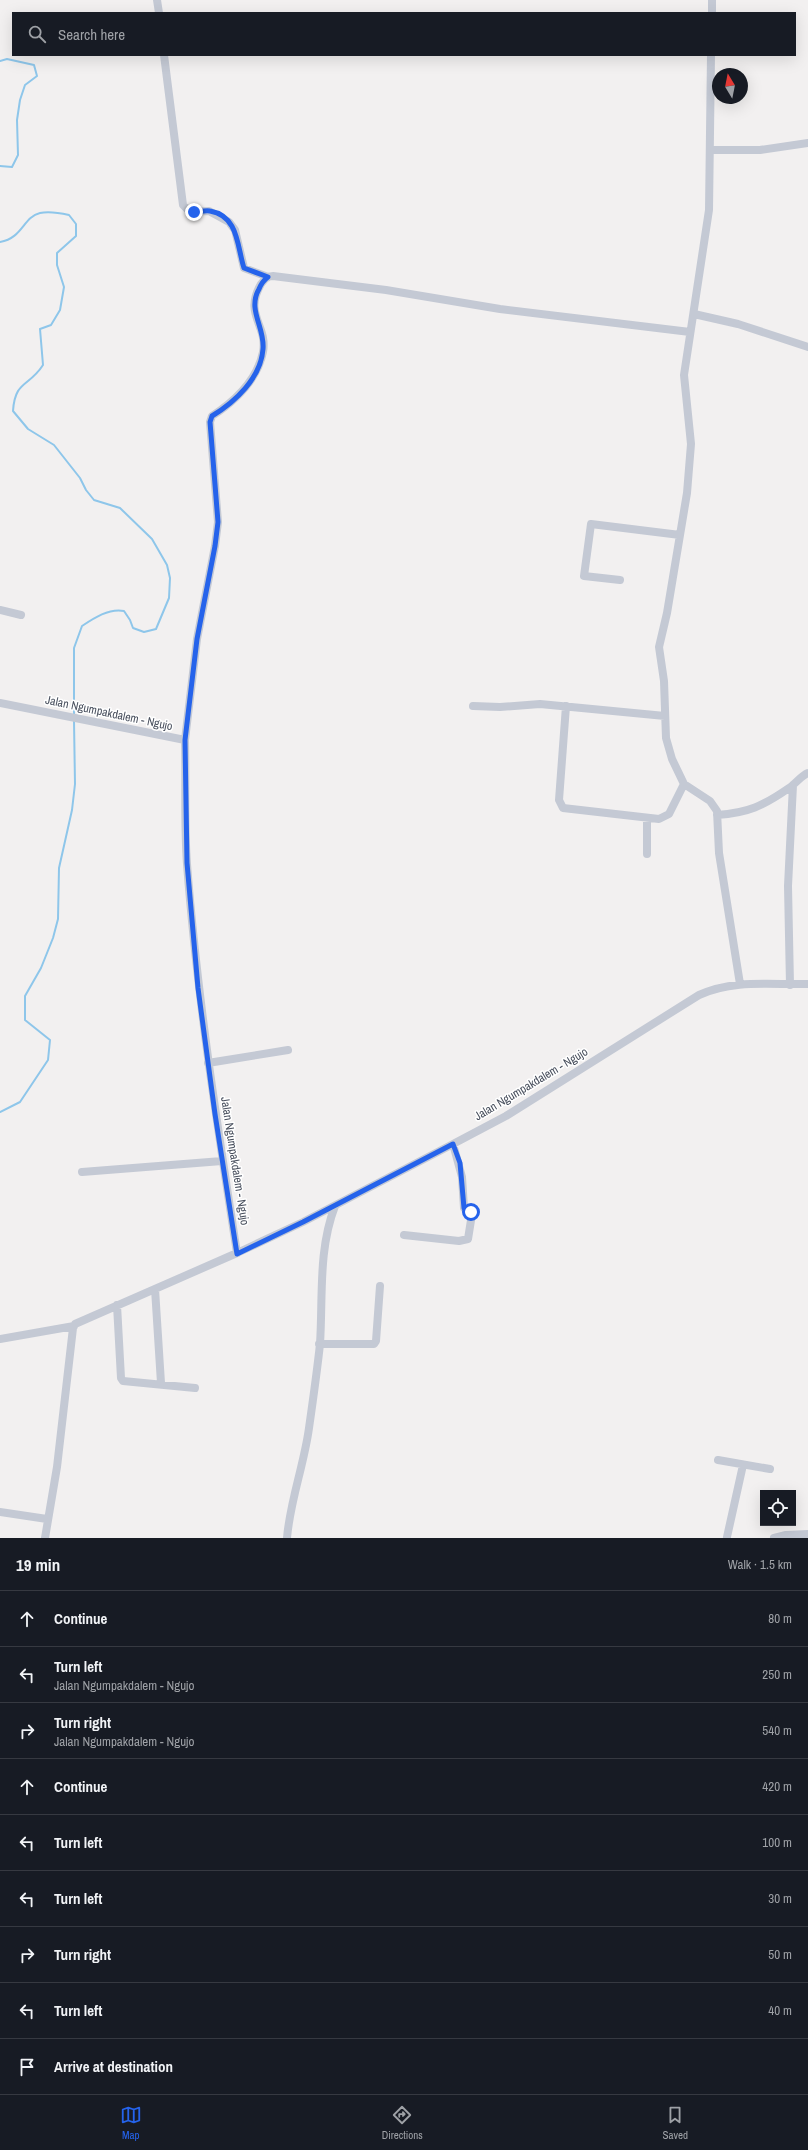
<!DOCTYPE html>
<html lang="en">
<head>
<meta charset="utf-8">
<style>
	:root { --surface:#171b24; --page:#242831; --text:#f1f3f6; --muted:#9ea1a6; --line:#363941; --accent:#2563eb }
	body { margin:0; font-family:"Archivo Narrow",sans-serif; background:var(--page); color:var(--text) }
	.controls { position:absolute; right:12px; bottom:12px; display:grid; overflow:hidden; border-radius:0px; box-shadow:0 4px 16px #0002 }
	.controls button { width:36px; height:36px; display:grid; place-items:center; padding:0; border:0; border-bottom:1px solid var(--line); background:var(--surface); color:var(--text); font:20px sans-serif }
	.compass { position:absolute; left:712px; top:68px; width:36px; height:36px; border-radius:50%; background:var(--surface); box-shadow:0 4px 16px #0002; rotate:350deg }
	.stop { position:absolute; width:12px; height:12px; margin:-9px; border:3px solid #2563eb; border-radius:50%; background:#fff }
	.stop.end { background:#2563eb; border-color:#fff; box-shadow:0 1px 4px #0008 }
	.list { margin:0; padding:0; list-style:none }
	h2 { display:flex; justify-content:space-between; align-items:center; height:52px; margin:0; padding:0 16px; font-size:17px }
	h2 small { font-size:13px; font-weight:400; color:var(--muted) }
	.list li { display:grid; grid-template-columns:26px 1fr auto; gap:12px; align-items:center; box-sizing:border-box; height:56px; padding:0 16px; border-top:1px solid var(--line) }
	.list b { display:block; font-size:15px; white-space:nowrap }
	.list p { margin:0; font-size:13px; white-space:nowrap; color:var(--muted) }
	.list em { font-size:13px; font-style:normal; color:var(--muted) }
	.icon { flex:none; width:22px; height:22px; fill:none; stroke:currentColor; stroke-width:2; stroke-linecap:round; stroke-linejoin:round }
	.map { position:relative; flex:none; width:808px; height:1538px; overflow:hidden }
	.search { position:absolute; background:var(--surface); box-shadow:0 4px 16px #0002; left:12px; right:12px; top:12px; height:44px; display:flex; align-items:center; gap:10px; box-sizing:border-box; padding:0 14px; border-radius:0px; color:var(--muted); font-size:15px }
	.sheet { height:556px; background:var(--surface) }
	nav { display:flex; justify-content:space-around; align-items:center; box-sizing:border-box; height:56px; border-top:1px solid var(--line); background:var(--surface); font-size:11px; color:var(--muted) }
	nav a { display:grid; justify-items:center; gap:2px }
	nav .on { color:var(--accent) }
	.map>svg:first-child { display:block }
	.lines { fill:none; stroke-linecap:round; stroke-linejoin:round }
	.stream { stroke:#8ec6ea; stroke-width:2 }
	.minor { stroke:#c4c9d4; stroke-width:8 }
	.route { stroke:#2563eb; stroke-width:5 }
	.labels { text-anchor:middle; dominant-baseline:central; stroke-width:3; stroke-linejoin:round; paint-order:stroke }
	.street-label { font-size:12px; fill:#484f5d; stroke:#fff }
</style>
</head>
<body>
<div class="map">
<svg width="808" height="1538" viewBox="0 0 808 1538">
	<rect width="100%" height="100%" fill="#f2f0f0"/>
	<g class="lines">
		<path class="stream" d="M0 61 7 59 34 65 37 76 25 85 20 100 17 120 18 155 12 167 0 166
			M0 242C23 238 23 217 40 213 50 211 60 213 69 215L76 224V236L57 253V265L64 287 60 310 51 325 40 329 43 365C29 387 15 380 13 411L28 429 54 445 80 478 86 490 94 500 120 508 152 539 167 565 170 578 169 598 156 629 144 632 133 628 130 620 124 611C109 608 94 618 82 626L74 648V715
			M0 1112 20 1102 48 1060 50 1040 25 1020V996L41 968 53 938 58 919 59 868 72 810 75 784 74 721"/>
		<path class="minor" d="M157 0 159 13
			M712 13V0
			M164 55 183 205 190 212 209 211 229 222 235 230 244 268 268 277
			M711 55 709 210 684 375 691 444 687 493 667 613 659 647 664 681 666 738 672 759 684 784 710 801 717 811 719 853 740 984
			M711 150H760L808 143
			M694 314 738 324 808 347
			M620 580 584 576 591 524 680 535
			M0 610 21 615
			M0 703 185 740C186 782 184 823 187 864 197 995 217 1124 237 1253
			M473 706 500 707 540 704 665 716
			M566 706 559 800 563 808 659 819 669 814 684 784
			M185 740 197 639 215 546 218 522 210 422 212 416C235 401 257 381 263 352 268 325 243 315 261 284 265 279 267 276 273 276L386 290 500 309 690 332
			M717 815C748 813 763 806 789 788 795 784 801 776 808 773
			M647 818V854
			M790 985 788 886 793 785
			M208 1063 288 1050
			M82 1172 222 1161
			M404 1235 459 1241 468 1239 472 1214 464 1208 462 1177 453 1144
			M155 1289 161 1383
			M117 1305 121 1378 123 1381 195 1388
			M0 1339 74 1326
			M319 1344H374L376 1341 380 1286
			M718 1460 770 1469
			M0 1512 47 1519
			M727 1537 743 1465
			M45 1538 57 1467 73 1328 75 1324 237 1253 303 1222 453 1144 506 1116 699 995C734 979 771 985 808 984
			M287 1538C290 1501 304 1465 309 1428 313 1400 317 1372 320 1344 323 1297 318 1250 335 1206
			M774 1538 786 1535 808 1534"/>
	</g>
	<g class="lines">
		<path class="route" d="M194 212C199 212 205 210 210 211 239 216 237 247 244 268L268 277C264 280 261 284 259 289 247 310 265 327 263 349 261 378 235 402 212 416L210 422 218 522 215 546 197 639 185 740 187 863 198 988 215 1114 237 1254 303 1222 453 1144 460 1163 464 1208 471 1212"/>
	</g>
	<g class="labels">
		<g class="street-label">
			<text transform="translate(109 713) rotate(12)">Jalan Ngumpakdalem - Ngujo</text>
			<text transform="translate(531 1084) rotate(-31)">Jalan Ngumpakdalem - Ngujo</text>
			<text transform="translate(235 1161) rotate(81)">Jalan Ngumpakdalem - Ngujo</text>
		</g>
	</g>
</svg>
<div class="controls">
<button><svg class="icon" aria-label="locate" viewBox="0 0 24 24"><circle cx="12" cy="12" r="6"/><path d="M12 2v4M12 18v4M2 12h4M18 12h4"/></svg></button>
</div>
<svg class="compass" viewBox="-18 -18 36 36"><path d="M0-13l5 13h-10z" fill="#e53935"/><path d="M0 13l5-13h-10z" fill="#9ea1a6"/></svg>
<div class="stop" style="left:471px;top:1212px"></div>
<div class="stop end" style="left:194px;top:212px"></div>
<div class="search"><svg class="icon" aria-label="search" viewBox="0 0 24 24"><circle cx="10" cy="10" r="6"/><path d="M15 15l6 6"/></svg>Search here</div>
</div>
<section class="sheet">
<h2>19 min<small>Walk · 1.5 km</small></h2>
<ul class="list">
<li><svg class="icon" aria-label="ahead" viewBox="0 0 24 24"><path d="M12 20V5M6 11l6-6 6 6"/></svg><div><b>Continue</b></div><em>80 m</em></li>
<li><svg class="icon" aria-label="left" viewBox="0 0 24 24"><path d="M17 20v-9H6M10 6l-5 5 5 5"/></svg><div><b>Turn left</b><p>Jalan Ngumpakdalem - Ngujo</p></div><em>250 m</em></li>
<li><svg class="icon" aria-label="right" viewBox="0 0 24 24"><path d="M7 20v-9h11M14 6l5 5-5 5"/></svg><div><b>Turn right</b><p>Jalan Ngumpakdalem - Ngujo</p></div><em>540 m</em></li>
<li><svg class="icon" aria-label="ahead" viewBox="0 0 24 24"><path d="M12 20V5M6 11l6-6 6 6"/></svg><div><b>Continue</b></div><em>420 m</em></li>
<li><svg class="icon" aria-label="left" viewBox="0 0 24 24"><path d="M17 20v-9H6M10 6l-5 5 5 5"/></svg><div><b>Turn left</b></div><em>100 m</em></li>
<li><svg class="icon" aria-label="left" viewBox="0 0 24 24"><path d="M17 20v-9H6M10 6l-5 5 5 5"/></svg><div><b>Turn left</b></div><em>30 m</em></li>
<li><svg class="icon" aria-label="right" viewBox="0 0 24 24"><path d="M7 20v-9h11M14 6l5 5-5 5"/></svg><div><b>Turn right</b></div><em>50 m</em></li>
<li><svg class="icon" aria-label="left" viewBox="0 0 24 24"><path d="M17 20v-9H6M10 6l-5 5 5 5"/></svg><div><b>Turn left</b></div><em>40 m</em></li>
<li><svg class="icon" aria-label="arrive" viewBox="0 0 24 24"><path d="M6 21V4h12l-3 4 3 4H6"/></svg><div><b>Arrive at destination</b></div></li>
</ul>
</section>
<nav>
<a class="on"><svg class="icon" aria-label="map" viewBox="0 0 24 24"><path d="M3 6l6-2 6 2 6-2v14l-6 2-6-2-6 2zM9 4v14M15 6v14"/></svg>Map</a>
<a><svg class="icon" aria-label="directions" viewBox="0 0 24 24"><path d="M12 3l9 9-9 9-9-9zM9 14v-3h6M13 9l2 2-2 2"/></svg>Directions</a>
<a><svg class="icon" aria-label="saved" viewBox="0 0 24 24"><path d="M7 4h10v16l-5-4-5 4z"/></svg>Saved</a>
</nav>
</body>
</html>
